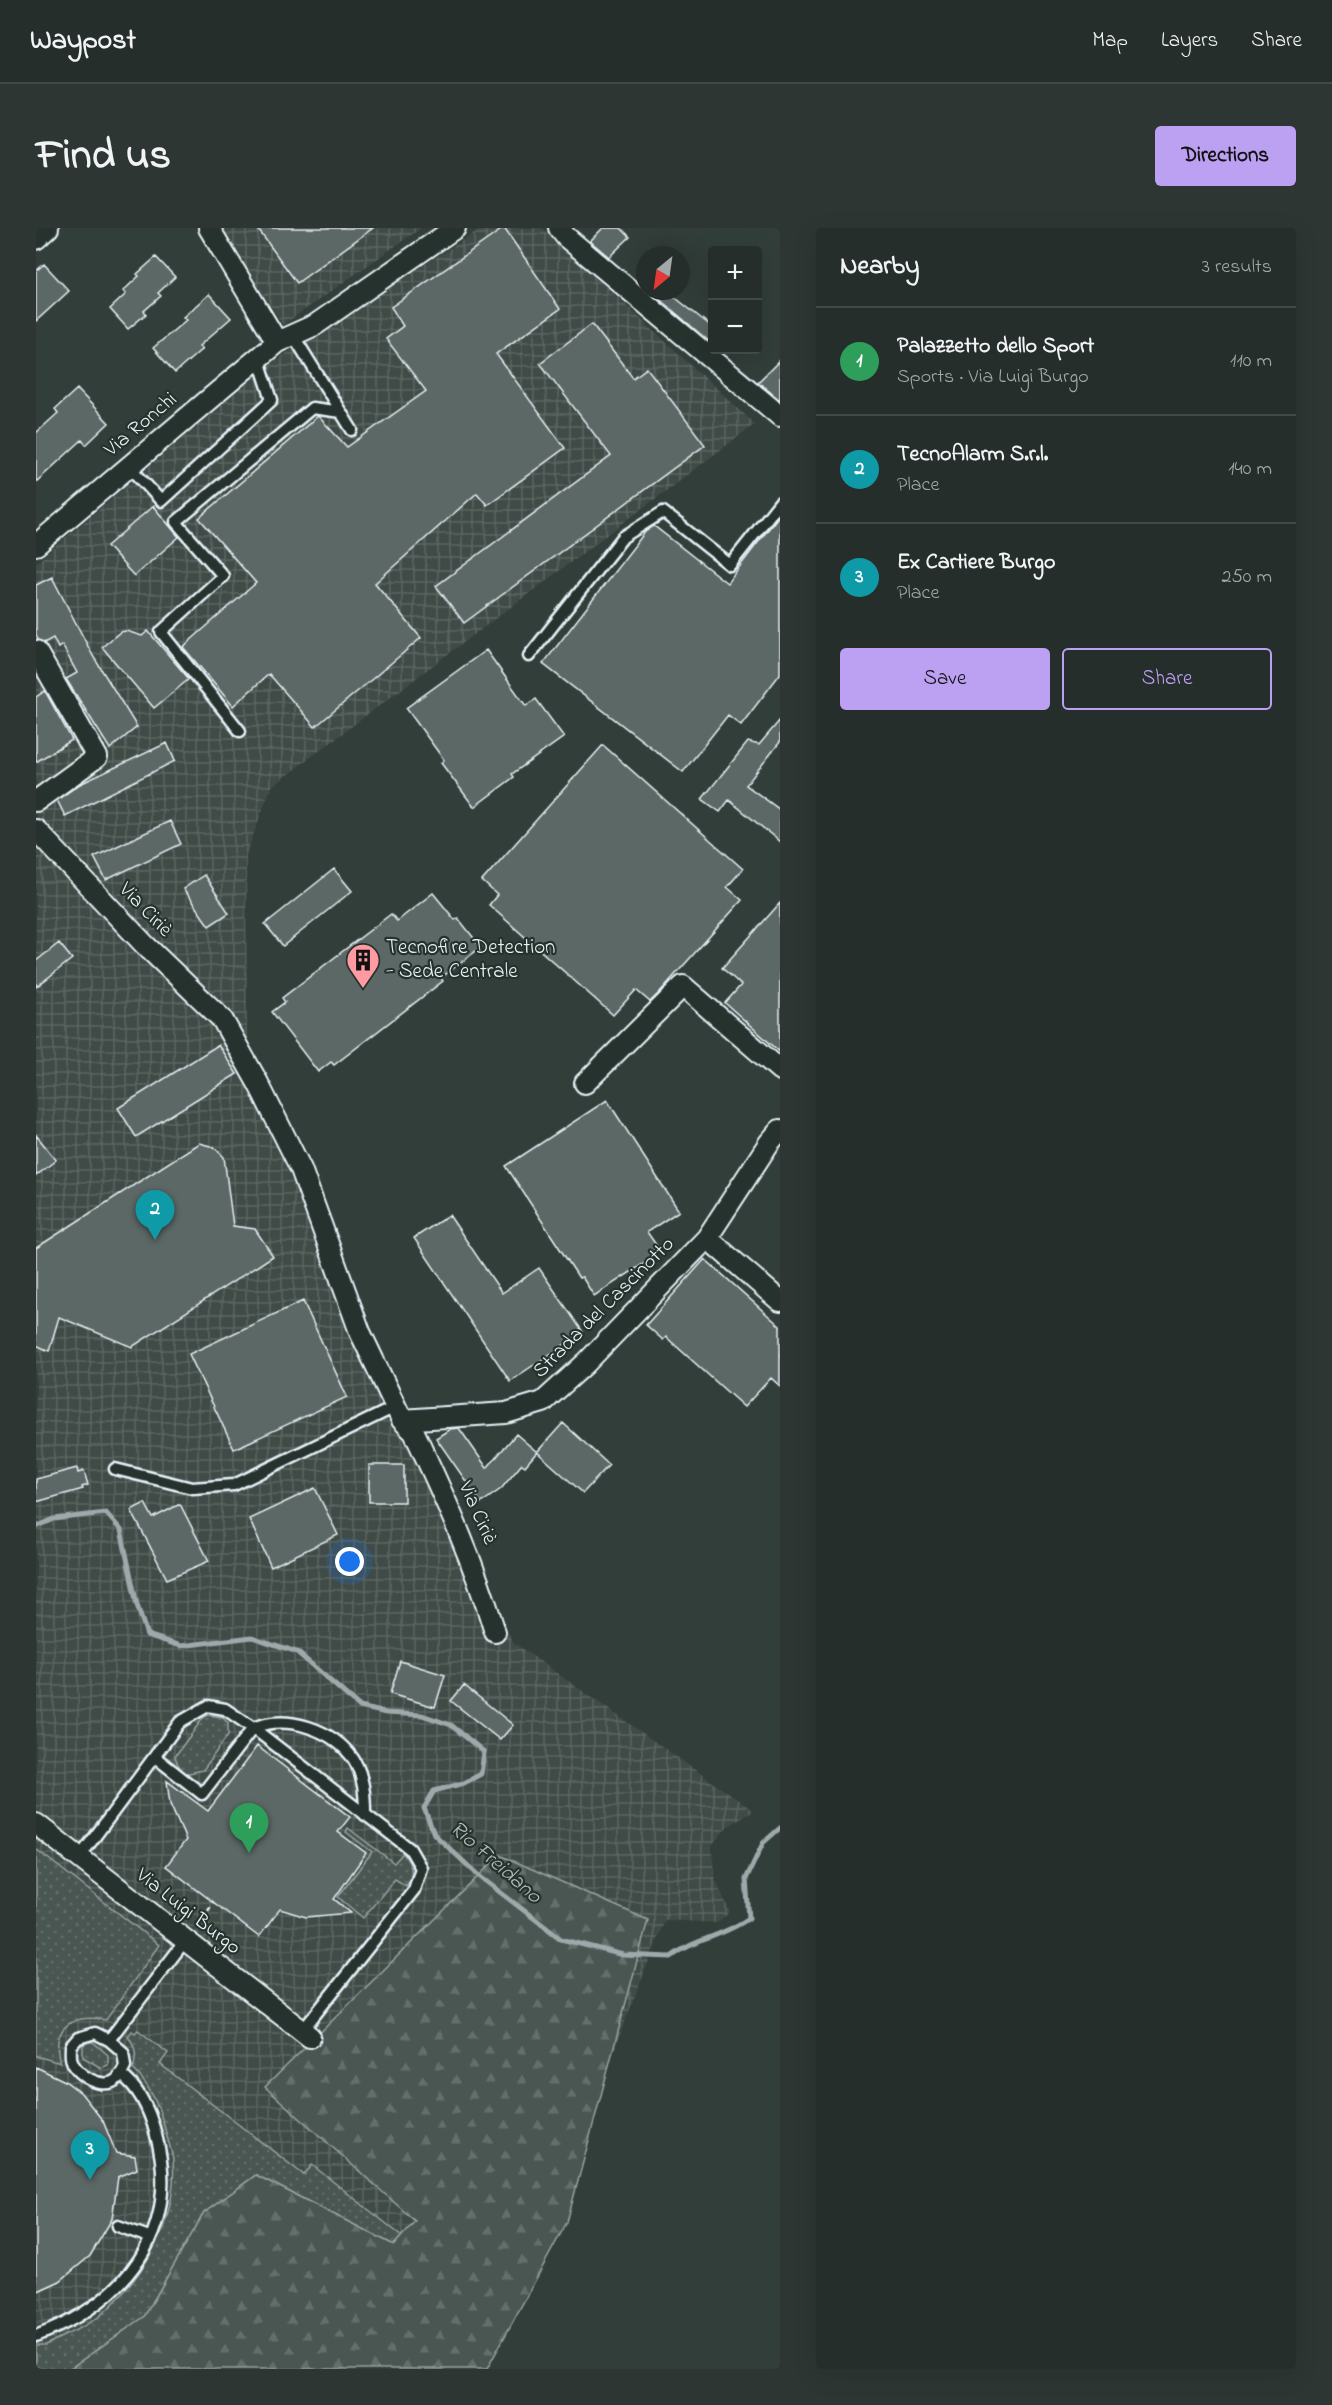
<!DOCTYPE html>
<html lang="en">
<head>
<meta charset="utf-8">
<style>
	:root { --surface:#262e2b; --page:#2e3633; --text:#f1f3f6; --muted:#a4a8a9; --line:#424a47; --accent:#bca0f2 }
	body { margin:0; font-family:"Indie Flower",sans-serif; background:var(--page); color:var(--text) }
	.controls { position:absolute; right:18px; top:18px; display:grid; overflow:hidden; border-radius:6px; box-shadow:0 6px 24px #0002 }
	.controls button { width:54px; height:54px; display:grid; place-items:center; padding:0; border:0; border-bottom:2px solid var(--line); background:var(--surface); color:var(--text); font:30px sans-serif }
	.compass { position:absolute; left:600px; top:18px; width:54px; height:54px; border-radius:50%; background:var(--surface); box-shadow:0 6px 24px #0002; rotate:209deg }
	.you { position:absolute; left:314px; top:1334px; width:21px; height:21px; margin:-15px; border:4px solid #fff; border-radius:50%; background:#1a73e8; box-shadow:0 0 0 9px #1a73e833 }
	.badge { display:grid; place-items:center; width:39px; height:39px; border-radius:50%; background:var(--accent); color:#fff; font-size:20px; font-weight:700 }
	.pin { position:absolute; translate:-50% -50px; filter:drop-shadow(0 2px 3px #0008) }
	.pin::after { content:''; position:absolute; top:32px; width:21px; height:18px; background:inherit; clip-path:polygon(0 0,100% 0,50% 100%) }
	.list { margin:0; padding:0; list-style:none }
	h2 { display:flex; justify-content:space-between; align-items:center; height:78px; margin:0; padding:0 24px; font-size:26px }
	h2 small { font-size:20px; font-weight:400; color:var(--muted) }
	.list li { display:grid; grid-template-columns:39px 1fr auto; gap:18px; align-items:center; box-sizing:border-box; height:108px; padding:0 24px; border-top:2px solid var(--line) }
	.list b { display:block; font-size:22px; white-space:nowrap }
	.list p { margin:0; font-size:20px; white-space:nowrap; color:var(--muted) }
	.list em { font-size:20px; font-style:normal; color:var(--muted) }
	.actions { display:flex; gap:12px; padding:18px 24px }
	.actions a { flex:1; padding:14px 0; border:2px solid var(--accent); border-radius:6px; text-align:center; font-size:21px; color:var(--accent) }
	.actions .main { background:var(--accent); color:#111 }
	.map { position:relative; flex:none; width:744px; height:2141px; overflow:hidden; border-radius:6px }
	header { display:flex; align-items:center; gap:36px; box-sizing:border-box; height:84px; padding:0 30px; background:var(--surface); border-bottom:2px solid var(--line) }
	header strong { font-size:28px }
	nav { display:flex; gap:33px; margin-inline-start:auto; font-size:21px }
	.intro { display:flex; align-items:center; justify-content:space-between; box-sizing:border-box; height:144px; padding:0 36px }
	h1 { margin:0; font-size:42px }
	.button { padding:15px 27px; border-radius:6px; background:var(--accent); color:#111; font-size:21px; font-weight:700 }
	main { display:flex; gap:36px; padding:0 36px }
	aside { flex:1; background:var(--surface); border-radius:6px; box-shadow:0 6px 24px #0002 }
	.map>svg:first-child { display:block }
	.industrial { fill:url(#industrial-grid) }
	.grass { fill:url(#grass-dots); stroke:#98a4a4; stroke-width:1.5 }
	.forest { fill:url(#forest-firs); stroke:#98a4a4; stroke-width:1.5 }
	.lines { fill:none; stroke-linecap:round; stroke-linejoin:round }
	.stream { stroke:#9ea9ab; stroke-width:5 }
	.building { fill:#5c6865; stroke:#e8f1f8; stroke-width:1.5 }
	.service-casing { stroke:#e8f1f8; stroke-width:15 }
	.minor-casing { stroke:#e8f1f8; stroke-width:24 }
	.path { stroke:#e8f1f8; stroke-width:3; stroke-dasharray:4.5 4.5; stroke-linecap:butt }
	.service { stroke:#26332d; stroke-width:10 }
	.minor { stroke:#26332d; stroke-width:20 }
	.labels { text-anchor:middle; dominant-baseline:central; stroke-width:4.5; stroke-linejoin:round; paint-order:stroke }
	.street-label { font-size:21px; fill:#e8f1f8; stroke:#26332d }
	.poi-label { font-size:21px; fill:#e8f1f8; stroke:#26332d; text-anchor:start }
	.water-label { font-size:22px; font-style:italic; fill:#b1bbbe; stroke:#26332d }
</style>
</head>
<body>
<header>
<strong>Waypost</strong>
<nav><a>Map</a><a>Layers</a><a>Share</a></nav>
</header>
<div class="intro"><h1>Find us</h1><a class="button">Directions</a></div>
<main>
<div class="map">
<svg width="744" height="2141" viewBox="0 0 744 2141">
	<defs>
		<pattern id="industrial-grid" width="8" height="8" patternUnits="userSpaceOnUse" patternTransform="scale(1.5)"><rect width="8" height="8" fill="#3f4b46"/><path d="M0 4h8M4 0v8" fill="none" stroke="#5b6561"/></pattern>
		<pattern id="grass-dots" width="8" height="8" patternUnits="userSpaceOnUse" patternTransform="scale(1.5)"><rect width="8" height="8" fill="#495651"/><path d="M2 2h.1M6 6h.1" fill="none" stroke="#636f6b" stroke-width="1.8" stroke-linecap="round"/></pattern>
		<pattern id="forest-firs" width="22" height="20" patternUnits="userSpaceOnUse" patternTransform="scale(1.5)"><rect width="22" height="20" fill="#495651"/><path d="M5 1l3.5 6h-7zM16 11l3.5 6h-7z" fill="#636f6b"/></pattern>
	</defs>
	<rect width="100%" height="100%" fill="#323e39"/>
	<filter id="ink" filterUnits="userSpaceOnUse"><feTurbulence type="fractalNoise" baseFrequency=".0167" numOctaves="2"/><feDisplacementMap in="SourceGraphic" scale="12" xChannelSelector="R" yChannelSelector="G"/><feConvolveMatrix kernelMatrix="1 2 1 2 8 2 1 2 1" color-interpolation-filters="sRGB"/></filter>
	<g filter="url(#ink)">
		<path class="industrial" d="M187 0H385L247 97 197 20Z
			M446 0H506L719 196 235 559 210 627 211 826 333 1105 447 1329 451 1365 478 1415 718 1583 691 1599 676 1618 678 1648 694 1684 681 1695 629 1692 509 1997 432 2141H0V335L236 134Z"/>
		<path class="grass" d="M172 1487 186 1489 192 1495V1507L167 1542 149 1546 141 1535 139 1528 167 1490Z
			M312 1600 358 1635 367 1625C376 1637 379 1645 370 1658L359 1651 327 1690 302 1669 336 1624 310 1604Z
			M0 1621 123 1717 70 1792C37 1785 14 1799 24 1835L0 1828Z
			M102 1802 132 1825 124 1836 268 1947 276 1937 366 2008 358 2017 220 1947 168 1985 108 2089 33 2141H0V2117H10C27 2107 51 2099 66 2086 109 2048 142 1991 137 1932 136 1922 131 1911 129 1901 123 1878 114 1857 97 1841 101 1827 100 1819 92 1808L96 1803 99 1805Z
			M52 1814H57L72 1827V1837L65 1840 47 1829V1817Z"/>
		<path class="forest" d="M464 1627 612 1692 531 1994 451 2141H33L108 2089 168 1985 220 1947 358 2017 379 1993 229 1859Z"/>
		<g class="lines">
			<path class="stream" d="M0 1299 18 1291 70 1285 85 1302 101 1377 111 1407 145 1418 216 1409 261 1424 324 1479 350 1485 386 1487 415 1497 448 1524 445 1546 428 1555 398 1563 388 1580 398 1606 443 1648 525 1711 587 1727 635 1729C658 1711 689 1708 713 1690L710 1651 727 1615 744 1600"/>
		</g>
		<path class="building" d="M221 0H337L261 55Z
			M468 0 524 81 460 126 529 220 451 277 441 265 339 355 385 410 279 499 233 446 197 478 147 419 220 355 163 290 282 188 311 219 390 163 350 111 367 98 355 79Z
			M567 0H585L594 9 573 29 554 13Z
			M120 29 139 49 122 65 125 68 108 83 110 86 92 101 74 81 90 66 87 63 103 48 101 46Z
			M8 36 33 63 0 93V43Z
			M625 63H631L676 99V116L621 69Z
			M173 66 195 90 163 118 166 121 139 145 117 120 150 92 147 89Z
			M556 96 597 150 611 140 669 217 428 395 400 358 575 228 504 135Z
			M744 132V172L722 154Z
			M41 161 73 195 50 217 46 212 0 254V205L22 185 19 181Z
			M117 278 143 309 98 348 71 318Z
			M744 286V446L705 497 692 487 647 544 507 436 609 304 618 298 691 355Z
			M16 349 57 428 101 499 74 521 30 451 41 445 26 417 22 420 17 410 8 415 2 412 0 406V357Z
			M90 403 106 408 112 403 153 451 118 480 66 419 84 404Z
			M450 422 490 478 500 471 528 509 476 546 478 549 438 579 405 535 408 532 370 480Z
			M9 463 36 512 0 534V469Z
			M744 492V514L710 557 744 582V614L693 572 684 584 666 571 712 514 723 517Z
			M131 515 139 533 29 588 21 572 44 556Z
			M567 517 707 641 691 659 706 672 623 765 614 774 600 762 577 787 453 677 461 667 446 653Z
			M134 593 145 616 70 652 58 629Z
			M298 641 316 663 247 718 229 696Z
			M168 647 193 685 173 698 147 661Z
			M397 665 419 692 422 690 445 719 405 750 407 753 298 837 295 834 282 844 236 784 249 774 246 770 355 686 361 693Z
			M744 675V824L689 775 705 757 686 740Z
			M23 715 36 731 0 759V733Z
			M182 817 201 846 100 909 82 880Z
			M571 872 643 983 611 1004 623 1021 615 1026 618 1029 558 1068 546 1049 543 1050 470 938Z
			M0 907 20 932 0 948Z
			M163 915 178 919 188 929 197 998 219 1001 237 1028 96 1119 23 1089 13 1123 0 1117V1020Z
			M413 987 466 1065 503 1040 547 1104 474 1153 378 1010Z
			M669 1031 744 1098V1158L735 1150 708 1179 630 1109 627 1112 610 1097Z
			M267 1073 311 1169 198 1221 153 1126Z
			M527 1195 573 1237 547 1265 501 1224Z
			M423 1200 451 1240 480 1206 501 1224 489 1238 486 1236 465 1261 445 1275 400 1210 414 1201Z
			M333 1237H368V1274H333Z
			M41 1240 42 1245 48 1243 52 1257 46 1259 47 1261 0 1274V1251Z
			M279 1260 302 1307 235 1339 213 1291Z
			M109 1275 117 1290 144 1276 173 1333 131 1351 95 1282Z
			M364 1433 409 1447 399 1479 354 1466Z
			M428 1457 477 1497 464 1512 415 1473Z
			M221 1518 314 1589 302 1604 330 1625 298 1671 315 1685 270 1689 244 1681 223 1709 130 1638 150 1612 134 1576 131 1553 172 1583Z
			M0 1839 29 1853 45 1865 67 1893 80 1925 99 1928 101 1941 82 1949 76 1991 54 2028 24 2053 0 2064Z"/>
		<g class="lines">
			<defs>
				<path id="service" d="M257 107 316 202
					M93 238 125 273 236 172 222 129
					M493 428 587 309 627 284 694 337 744 274
					M204 503 125 404 187 348 140 294 276 180 305 184
					M79 1241 156 1260 198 1257 359 1179
					M119 1529 166 1566 217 1500C251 1486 297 1501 318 1532 328 1549 329 1569 329 1587
					M43 1630 144 1494 172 1478 189 1481 217 1500 374 1621 385 1640 378 1662 266 1803
					M59 1805 73 1812 87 1824 89 1838C87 1842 84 1848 81 1851 68 1863 41 1848 36 1833 34 1829 35 1823 35 1818L42 1810Z
					M73 1812 149 1713
					M82 1998 113 2009
					M0 2108C88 2075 146 2005 120 1907 114 1884 104 1860 84 1846"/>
				<path id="minor" d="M173 0 241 114
					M523 0 530 9 744 188
					M0 11 12 0
					M0 317 241 114 279 97 419 0
					M0 423 61 529 0 573
					M0 602 109 717 186 791 222 855 265 941 324 1104 366 1192 378 1204C410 1272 437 1332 459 1404
					M549 855 647 758 744 842
					M671 1010 744 1073
					M366 1192 470 1185 507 1174 550 1135 671 1010 733 915 744 902
					M0 1596 274 1809"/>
			</defs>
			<use href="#service" class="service-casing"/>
			<use href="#minor" class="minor-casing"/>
			<path class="path" d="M161 1697 178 1674"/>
			<use href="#service" class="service"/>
			<use href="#minor" class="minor"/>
		</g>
	</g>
	<defs>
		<symbol id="building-pin" viewBox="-11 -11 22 30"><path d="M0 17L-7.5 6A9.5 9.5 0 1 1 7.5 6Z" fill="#ff9aa2" stroke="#26332d"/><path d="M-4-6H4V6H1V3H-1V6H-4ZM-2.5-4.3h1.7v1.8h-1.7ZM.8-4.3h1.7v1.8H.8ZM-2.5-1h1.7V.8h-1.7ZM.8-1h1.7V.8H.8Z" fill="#111"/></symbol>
	</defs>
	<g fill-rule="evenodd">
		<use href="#building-pin" x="308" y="713" width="38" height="52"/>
	</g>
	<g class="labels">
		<g class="street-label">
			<text transform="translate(105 197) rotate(-40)">Via Ronchi</text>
			<text transform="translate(109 682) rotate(46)">Via Ciriè</text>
			<text transform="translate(568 1080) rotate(-45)">Strada del Cascinotto</text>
			<text transform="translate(441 1285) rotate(66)">Via Ciriè</text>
			<text transform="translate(152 1684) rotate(38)">Via Luigi Burgo</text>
		</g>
		<g class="poi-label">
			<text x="350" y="720">Tecnofire Detection<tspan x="350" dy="24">- Sede Centrale</tspan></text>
		</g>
		<g class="water-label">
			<text transform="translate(459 1635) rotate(41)">Rio Freidano</text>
		</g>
	</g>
</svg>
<div class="controls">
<button>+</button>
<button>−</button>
</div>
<svg class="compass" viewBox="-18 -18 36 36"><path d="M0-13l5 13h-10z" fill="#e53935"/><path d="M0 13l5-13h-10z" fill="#a4a8a9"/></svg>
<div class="you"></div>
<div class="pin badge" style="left:213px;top:1625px;background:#2e9e5b">1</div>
<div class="pin badge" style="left:119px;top:1012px;background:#0f9aa8">2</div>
<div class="pin badge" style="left:54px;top:1952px;background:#0f9aa8">3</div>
</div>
<aside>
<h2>Nearby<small>3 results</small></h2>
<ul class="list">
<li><span class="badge" style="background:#2e9e5b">1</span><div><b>Palazzetto dello Sport</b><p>Sports · Via Luigi Burgo</p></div><em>110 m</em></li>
<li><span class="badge" style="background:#0f9aa8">2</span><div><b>TecnoAlarm S.r.l.</b><p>Place</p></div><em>140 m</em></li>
<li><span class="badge" style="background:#0f9aa8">3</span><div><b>Ex Cartiere Burgo</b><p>Place</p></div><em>250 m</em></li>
</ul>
<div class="actions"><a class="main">Save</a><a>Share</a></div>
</aside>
</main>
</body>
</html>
